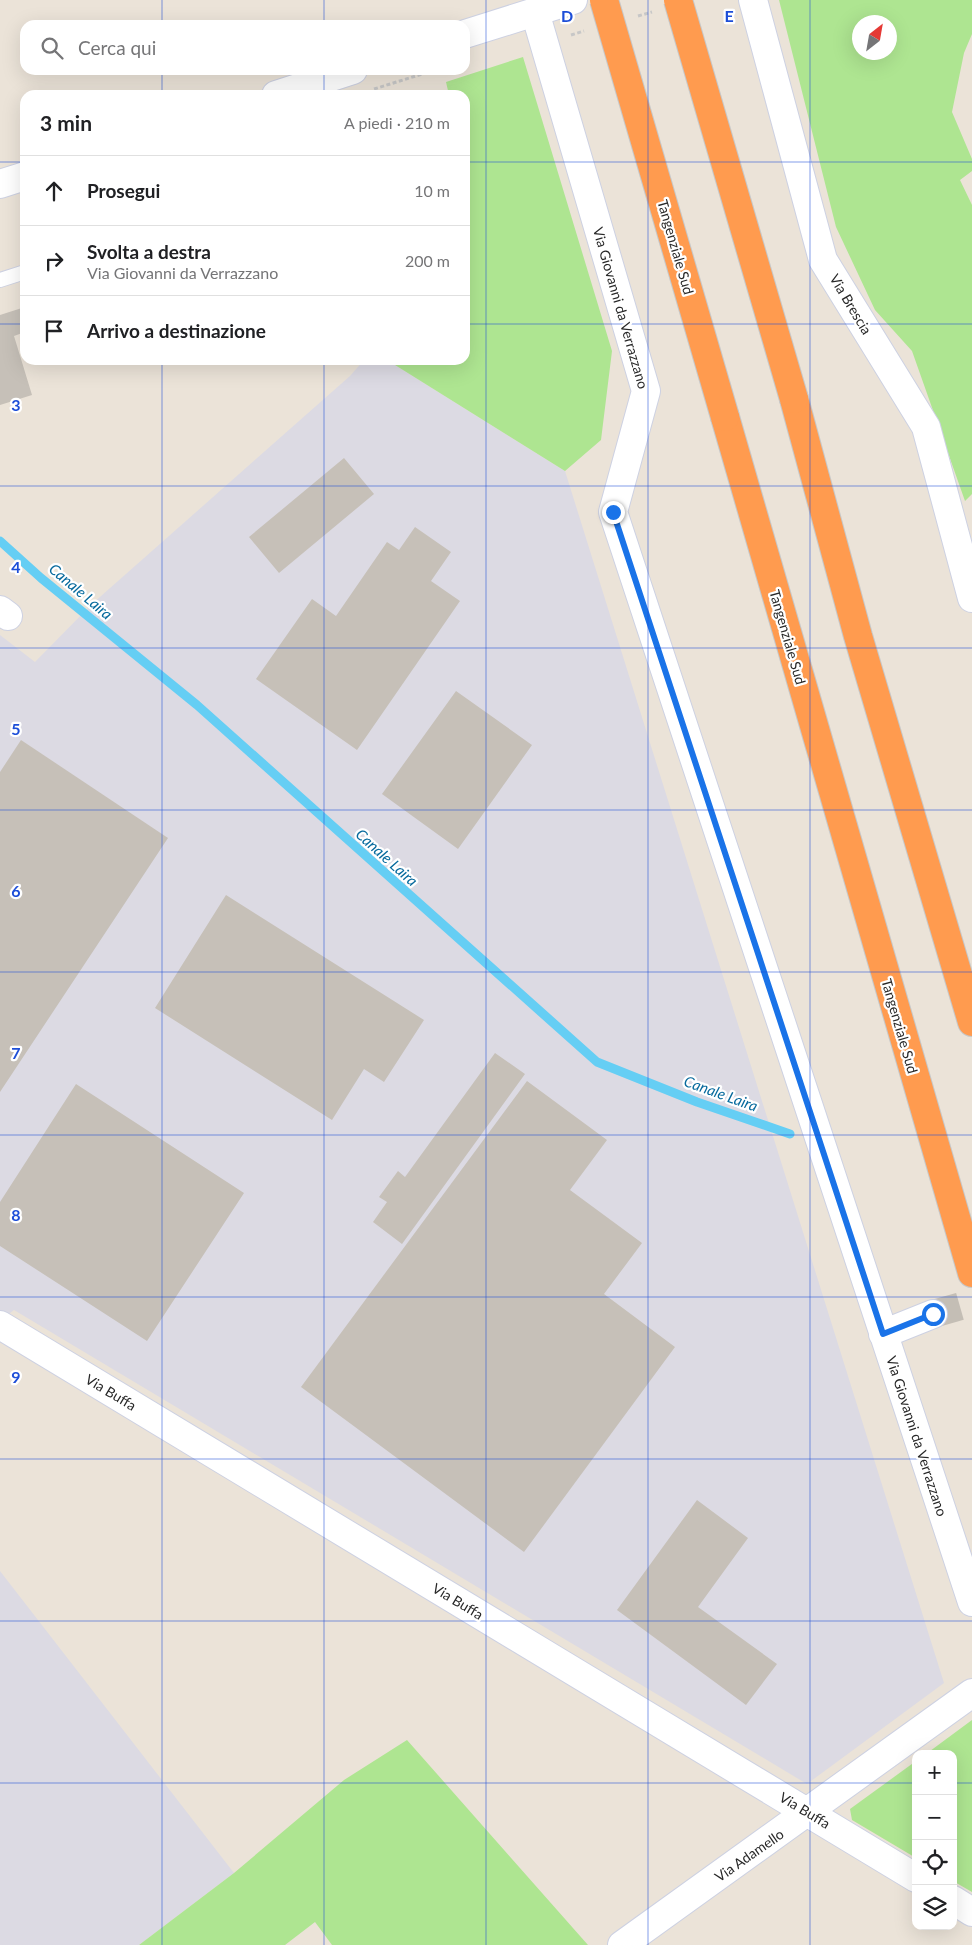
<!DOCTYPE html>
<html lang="it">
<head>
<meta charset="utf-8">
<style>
	:root { --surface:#fff; --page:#f2f2f2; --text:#202124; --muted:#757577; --line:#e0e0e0 }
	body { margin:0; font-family:Lato,sans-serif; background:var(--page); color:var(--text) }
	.controls { position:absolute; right:15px; bottom:15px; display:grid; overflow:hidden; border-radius:10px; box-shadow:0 5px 20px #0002 }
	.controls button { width:45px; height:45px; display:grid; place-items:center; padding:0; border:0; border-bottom:1px solid var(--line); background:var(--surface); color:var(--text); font:25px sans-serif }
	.compass { position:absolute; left:852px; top:15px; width:45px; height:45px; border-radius:50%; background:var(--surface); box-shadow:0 5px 20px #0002; rotate:31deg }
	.stop { position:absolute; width:15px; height:15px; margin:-11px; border:4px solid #1a73e8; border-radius:50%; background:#fff }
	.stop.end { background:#1a73e8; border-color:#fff; box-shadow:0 1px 5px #0008 }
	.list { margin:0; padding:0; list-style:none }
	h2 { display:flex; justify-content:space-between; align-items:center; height:65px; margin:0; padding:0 20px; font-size:21px }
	h2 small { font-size:16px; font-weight:400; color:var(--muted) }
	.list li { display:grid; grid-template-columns:32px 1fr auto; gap:15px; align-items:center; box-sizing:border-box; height:70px; padding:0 20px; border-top:1px solid var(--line) }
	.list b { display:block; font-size:19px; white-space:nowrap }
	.list p { margin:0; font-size:16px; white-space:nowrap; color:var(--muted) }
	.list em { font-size:16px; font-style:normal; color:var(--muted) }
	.icon { flex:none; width:28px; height:28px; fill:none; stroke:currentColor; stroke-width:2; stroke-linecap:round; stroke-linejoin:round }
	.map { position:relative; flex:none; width:972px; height:1945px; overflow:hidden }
	.search { position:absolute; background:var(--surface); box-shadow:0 5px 20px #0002; left:20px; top:20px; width:450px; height:55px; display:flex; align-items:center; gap:12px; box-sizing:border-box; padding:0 18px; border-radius:15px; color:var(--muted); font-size:19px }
	.panel { position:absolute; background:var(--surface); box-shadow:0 5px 20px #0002; left:20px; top:90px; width:450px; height:275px; border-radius:15px }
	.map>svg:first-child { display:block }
	.industrial { fill:#dcdae3 }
	.green { fill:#aee591; fill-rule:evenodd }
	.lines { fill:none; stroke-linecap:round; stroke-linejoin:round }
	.stream { stroke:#65cef4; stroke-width:9 }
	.building { fill:#c6c0b8 }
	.street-tunnel { stroke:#c4beb5; stroke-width:28; stroke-dasharray:28 14; stroke-linecap:butt }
	.lane-casing { stroke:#cdd1e2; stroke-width:16 }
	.street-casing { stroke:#cdd1e2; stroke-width:30 }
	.secondary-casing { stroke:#cdd1e2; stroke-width:30 }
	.highway-casing { stroke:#c7c7c7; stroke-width:30 }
	.path { stroke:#c7c7c7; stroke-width:3; stroke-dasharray:4 2.5; stroke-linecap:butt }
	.lane { stroke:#fff; stroke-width:14 }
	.street { stroke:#fff; stroke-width:28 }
	.secondary { stroke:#fff; stroke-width:28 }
	.highway { stroke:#ff9b4f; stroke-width:28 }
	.highway-bridge-casing { stroke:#c7c7c7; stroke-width:30; stroke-linecap:butt }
	.highway-bridge { stroke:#ff9b4f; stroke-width:28 }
	.route { stroke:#1a73e8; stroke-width:6 }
	.grid { fill:none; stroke:#1d4ed8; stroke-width:1; stroke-opacity:0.55 }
	.labels { text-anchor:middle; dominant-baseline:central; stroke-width:4.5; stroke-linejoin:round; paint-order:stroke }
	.street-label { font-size:14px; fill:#282828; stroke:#fff }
	.water-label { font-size:15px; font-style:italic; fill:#076a9d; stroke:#fff }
	.grid-label { font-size:16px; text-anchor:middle; font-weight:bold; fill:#1d4ed8; stroke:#fff; stroke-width:4.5; stroke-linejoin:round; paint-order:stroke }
</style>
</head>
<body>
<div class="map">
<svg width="972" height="1945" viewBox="0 0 972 1945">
	<rect width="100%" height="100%" fill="#ebe3d8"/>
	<path class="industrial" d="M364 360H387L565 471 944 1683 807 1784 14 1310 0 1321V635L35 662 92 604 350 376Z
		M0 1571 234 1873 139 1945H0Z"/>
	<path class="green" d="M779 0H972V34L964 53 952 112 972 159V171L960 180 972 205V494L965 501 912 351 875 310 836 227ZM860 22H890V52H860Z
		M523 57 612 351 601 440 565 471 387 360H465V95H449L446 82Z
		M972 1720V1892L953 1881V1754H926Z
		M407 1740 588 1945H332L315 1922 285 1945H139L234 1873 344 1780Z
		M916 1761V1858L852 1820 850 1809Z"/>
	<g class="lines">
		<path class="stream" d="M0 541 41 578 197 705 597 1062 697 1102 790 1134"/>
	</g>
	<path class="building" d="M25 307V332L14 336 32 395 0 405V315Z
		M344 458 374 494 279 573 249 537Z
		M415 527 451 552 431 581 460 601 357 750 256 679 312 599 336 616 387 542 399 550Z
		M456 691 532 745 458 849 382 794Z
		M21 740 168 838 0 1092V772Z
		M226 895 424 1020 384 1082 364 1069 332 1120 155 1008Z
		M495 1053 525 1074 402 1244 373 1222 387 1202 379 1197 398 1171 405 1177Z
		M527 1081 607 1140 570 1190 642 1243 604 1294 675 1347 524 1552 301 1387Z
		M76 1084 244 1193 147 1341 0 1246V1202Z
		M697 1500 748 1538 698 1607 777 1664 746 1705 617 1610Z"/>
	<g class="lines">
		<path class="street-tunnel" d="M933 1314 972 1303"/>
		<defs>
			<path id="lane" d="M0 280 25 272"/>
			<path id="street" d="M753 0 823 260 926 427 972 598
				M535 12 646 391 613 512 972 1602
				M0 610 8 616
				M0 1325 916 1878
				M883 1334 933 1314
				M953 1900 972 1912
				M622 1945 972 1693"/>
			<path id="secondary" d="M465 34 573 0
				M276 95 353 70
				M0 184 25 176"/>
			<path id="highway" d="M794 399 858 636 972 1022
				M725 417 972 1273"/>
		</defs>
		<use href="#lane" class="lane-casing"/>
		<use href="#street" class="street-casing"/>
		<use href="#secondary" class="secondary-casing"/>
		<use href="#highway" class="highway-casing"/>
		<path class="path" d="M638 16 652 12
			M571 35 584 31
			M374 89 435 70"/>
		<use href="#lane" class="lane"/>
		<use href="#street" class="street"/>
		<use href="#secondary" class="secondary"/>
		<use href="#highway" class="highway"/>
		<defs>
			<path id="highway-bridge" d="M604 0 725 417
				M678 0 794 399"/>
		</defs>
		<use href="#highway-bridge" class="highway-bridge-casing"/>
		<use href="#highway-bridge" class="highway-bridge"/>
	</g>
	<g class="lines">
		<path class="route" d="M613 512 883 1334 933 1314"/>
	</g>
	<path class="grid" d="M162 0V25M324 0V25M486 0V1945M648 0V1945M810 0V1945M162 70V95M324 70V95M0 162H25M465 162H972M0 324H25M465 324H972M162 360V1945M324 360V1945M0 486H972M0 648H972M0 810H972M0 972H972M0 1135H972M0 1297H972M0 1459H972M0 1621H972M0 1783H916M953 1783H972"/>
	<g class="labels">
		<g class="street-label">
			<text transform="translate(676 247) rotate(74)">Tangenziale Sud</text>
			<text transform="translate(851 304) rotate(59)">Via Brescia</text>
			<text transform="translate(621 308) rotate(74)">Via Giovanni da Verrazzano</text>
			<text transform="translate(788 637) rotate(74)">Tangenziale Sud</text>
			<text transform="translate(900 1026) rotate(74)">Tangenziale Sud</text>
			<text transform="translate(111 1392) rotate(31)">Via Buffa</text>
			<text transform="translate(917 1436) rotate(72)">Via Giovanni da Verrazzano</text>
			<text transform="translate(458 1601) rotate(31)">Via Buffa</text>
			<text transform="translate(805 1810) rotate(31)">Via Buffa</text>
			<text transform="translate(749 1855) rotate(-35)">Via Adamello</text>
		</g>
		<g class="water-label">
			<text transform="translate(81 591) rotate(40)">Canale Laira</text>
			<text transform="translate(387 857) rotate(42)">Canale Laira</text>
			<text transform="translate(721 1093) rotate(20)">Canale Laira</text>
		</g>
	</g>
	<g class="grid-label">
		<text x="567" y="22">D</text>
		<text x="729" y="22">E</text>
		<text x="16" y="411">3</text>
		<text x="16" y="573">4</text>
		<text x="16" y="735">5</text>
		<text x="16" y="897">6</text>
		<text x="16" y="1059">7</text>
		<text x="16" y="1221">8</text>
		<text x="16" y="1383">9</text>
	</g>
</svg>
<div class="controls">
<button>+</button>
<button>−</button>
<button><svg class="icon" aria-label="locate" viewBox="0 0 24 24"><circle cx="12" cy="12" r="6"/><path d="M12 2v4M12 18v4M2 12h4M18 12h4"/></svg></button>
<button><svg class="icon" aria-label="layers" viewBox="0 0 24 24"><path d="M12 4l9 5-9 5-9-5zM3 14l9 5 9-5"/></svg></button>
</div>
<svg class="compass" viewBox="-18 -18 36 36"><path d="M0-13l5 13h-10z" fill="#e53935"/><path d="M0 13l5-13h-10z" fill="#757577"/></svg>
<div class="stop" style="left:933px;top:1314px"></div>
<div class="stop end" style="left:613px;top:512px"></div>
<div class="search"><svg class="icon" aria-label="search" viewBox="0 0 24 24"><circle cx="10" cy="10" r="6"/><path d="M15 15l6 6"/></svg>Cerca qui</div>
<section class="panel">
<h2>3 min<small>A piedi · 210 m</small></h2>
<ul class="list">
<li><svg class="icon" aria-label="ahead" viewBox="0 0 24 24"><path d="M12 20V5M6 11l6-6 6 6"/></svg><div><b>Prosegui</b></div><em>10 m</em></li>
<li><svg class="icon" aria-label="right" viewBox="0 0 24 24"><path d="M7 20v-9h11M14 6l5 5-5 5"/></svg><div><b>Svolta a destra</b><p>Via Giovanni da Verrazzano</p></div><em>200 m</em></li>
<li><svg class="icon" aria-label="arrive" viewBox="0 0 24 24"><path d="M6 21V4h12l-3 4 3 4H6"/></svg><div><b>Arrivo a destinazione</b></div></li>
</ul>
</section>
</div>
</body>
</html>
